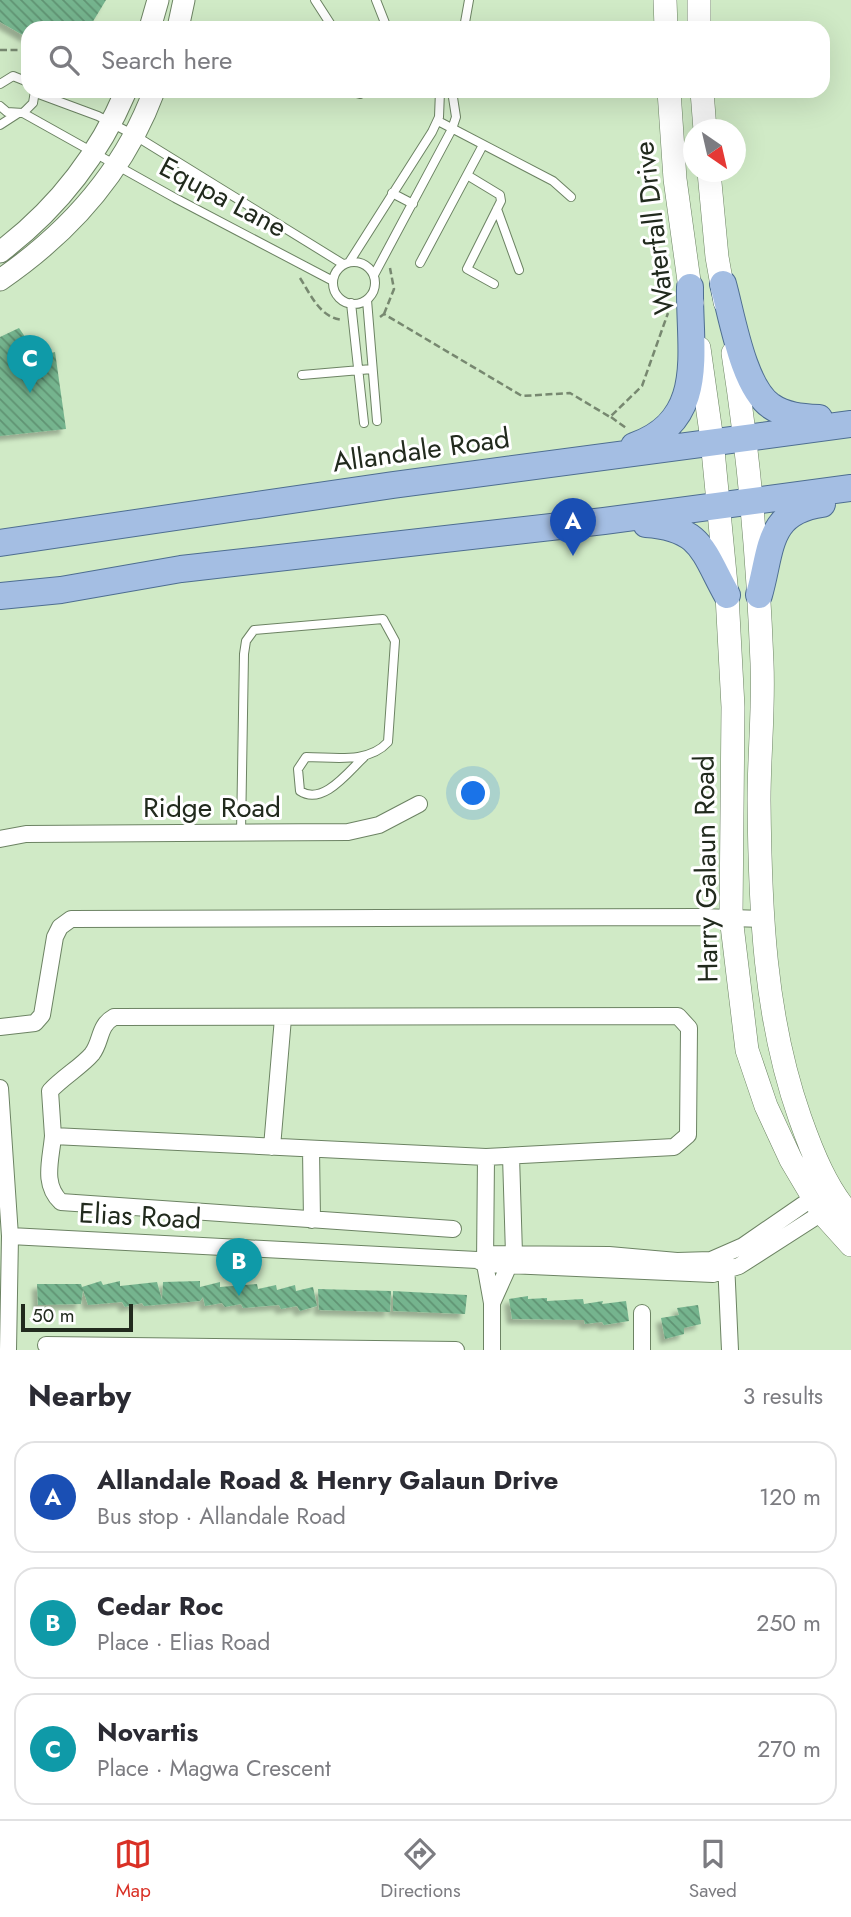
<!DOCTYPE html>
<html lang="en">
<head>
<meta charset="utf-8">
<style>
	:root { --surface:#fff; --page:#f2f2f3; --text:#2b2b33; --muted:#7c7c81; --line:#e1e1e2; --accent:#d93025 }
	body { margin:0; font-family:Jost,sans-serif; background:var(--page); color:var(--text) }
	.compass { position:absolute; left:683px; top:119px; width:63px; height:63px; border-radius:50%; background:var(--surface); box-shadow:0 7px 28px #0002; rotate:146deg }
	.scale { position:absolute; left:21px; bottom:18px; width:112px; box-sizing:border-box; padding-left:7px; border:4px solid #212a1d; border-top:0; font-size:19px; line-height:24px; white-space:nowrap; color:#212a1d; -webkit-text-stroke:5px #fff; paint-order:stroke }
	.you { position:absolute; left:474px; top:794px; width:24px; height:24px; margin:-18px; border:5px solid #fff; border-radius:50%; background:#1a73e8; box-shadow:0 0 0 10px #1a73e833 }
	.badge { display:grid; place-items:center; width:46px; height:46px; border-radius:50%; background:var(--accent); color:#fff; font-size:23px; font-weight:700 }
	.pin { position:absolute; translate:-50% -58px; filter:drop-shadow(0 2px 4px #0008) }
	.pin::after { content:''; position:absolute; top:37px; width:24px; height:21px; background:inherit; clip-path:polygon(0 0,100% 0,50% 100%) }
	.list { margin:0; padding:0; list-style:none }
	h2 { display:flex; justify-content:space-between; align-items:center; height:91px; margin:0; padding:0 28px; font-size:30px }
	h2 small { font-size:23px; font-weight:400; color:var(--muted) }
	.list li { display:grid; grid-template-columns:46px 1fr auto; gap:21px; align-items:center; box-sizing:border-box; height:112px; margin:0 14px 14px; padding:0 14px; border:2px solid var(--line); border-radius:21px }
	.list b { display:block; font-size:26px; white-space:nowrap }
	.list p { margin:0; font-size:23px; white-space:nowrap; color:var(--muted) }
	.list em { font-size:23px; font-style:normal; color:var(--muted) }
	.icon { flex:none; width:38px; height:38px; fill:none; stroke:currentColor; stroke-width:2; stroke-linecap:round; stroke-linejoin:round }
	.map { position:relative; flex:none; width:851px; height:1350px; overflow:hidden }
	.search { position:absolute; background:var(--surface); box-shadow:0 7px 28px #0002; left:21px; right:21px; top:21px; height:77px; display:flex; align-items:center; gap:18px; box-sizing:border-box; padding:0 24px; border-radius:21px; color:var(--muted); font-size:26px }
	.sheet { height:469px; background:var(--surface) }
	nav { display:flex; justify-content:space-around; align-items:center; box-sizing:border-box; height:98px; border-top:2px solid var(--line); background:var(--surface); font-size:19px; color:var(--muted) }
	nav a { display:grid; justify-items:center; gap:4px }
	nav .on { color:var(--accent) }
	.map>svg:first-child { display:block }
	.building { fill:url(#building-back-hatch); filter:url(#shadow) }
	.lines { fill:none; stroke-linecap:round; stroke-linejoin:round }
	.service-casing { stroke:#6c8363; stroke-width:10 }
	.minor-casing { stroke:#6c8363; stroke-width:18 }
	.tertiary-casing { stroke:#6c8363; stroke-width:23 }
	.secondary-casing { stroke:#6c8363; stroke-width:24 }
	.primary-casing { stroke:#4e6e91; stroke-width:28 }
	.path { stroke:#778870; stroke-width:2.5; stroke-dasharray:7 3.5; stroke-linecap:butt }
	.service { stroke:#fff; stroke-width:8 }
	.minor { stroke:#fff; stroke-width:16 }
	.tertiary { stroke:#fff; stroke-width:21 }
	.secondary { stroke:#fff; stroke-width:23 }
	.primary { stroke:#a4bee3; stroke-width:26 }
	.labels { text-anchor:middle; dominant-baseline:central; stroke-width:6; stroke-linejoin:round; paint-order:stroke }
	.street-label { font-size:28px; fill:#212a1d; stroke:#fff }
</style>
</head>
<body>
<div class="map">
<svg width="851" height="1350" viewBox="0 0 851 1350">
	<defs>
		<pattern id="building-back-hatch" width="6" height="6" patternUnits="userSpaceOnUse" patternTransform="scale(1.75)"><rect width="6" height="6" fill="#75b48e"/><path d="M-1 5l2 2M0 0l6 6M5-1l2 2" fill="none" stroke="#609373"/></pattern>
		<filter id="shadow"><feDropShadow dx="-5" dy="5" stdDeviation="2" flood-color="#0004"/></filter>
	</defs>
	<rect width="100%" height="100%" fill="#d0eac6"/>
	<path class="building" d="M0 0H106L89 28H28V38L0 22Z
		M19 328 38 356 55 352 66 429 0 436V337Z
		M101 1281 103 1285 120 1281V1286L157 1282 162 1300 163 1282 200 1281V1287L220 1282V1287L257 1284 258 1289 276 1285 277 1290 295 1285 296 1291 313 1287 317 1306 300 1311 297 1306 281 1309 279 1305 243 1308 241 1304 225 1307 222 1303 205 1306 203 1297 200 1301 144 1306 142 1303 125 1307 122 1302 88 1305 83 1290 81 1304 38 1305 37 1284H81L82 1287Z
		M318 1289 391 1291 390 1312 319 1310Z
		M393 1291 467 1295 465 1314 393 1311Z
		M528 1296V1299L547 1298V1301L583 1299 584 1304 603 1301 602 1304 626 1301 629 1321 604 1325 602 1322 585 1324 584 1320 512 1319 509 1299Z
		M698 1305 701 1324 684 1328V1334L665 1339 661 1318 679 1315 677 1308Z"/>
	<g class="lines">
		<defs>
			<path id="service" d="M315 0 333 28
				M376 0 387 28
				M464 28 469 0
				M0 84 13 76 28 82
				M349 91 360 94 366 91
				M36 93 98 116 134 135 343 264
				M0 106 7 112 23 113 33 103 35 91
				M23 113 175 198 333 281
				M438 121 553 181 571 197
				M0 125 17 114
				M467 175 500 195 501 201 467 269 494 284
				M392 193 413 204
				M497 209 519 270
				M350 261 432 132 439 117 440 91
				M333 283a21 21 0 1 1 42 0a21 21 0 1 1-42 0Z
				M420 263 483 145
				M374 275 452 129 456 117 452 91
				M367 300 377 421
				M351 303 364 423
				M302 375 372 369
				M241 833 244 654 246 641 254 630 383 619 395 641 388 742C368 764 334 757 306 757L298 769 300 791C323 806 348 772 364 757"/>
			<path id="minor" d="M0 839 26 834 348 832 379 825 419 804
				M678 1016 689 1028 688 1135 674 1147 486 1157 53 1136 50 1091C63 1077 82 1066 92 1054 102 1041 98 1026 114 1017Z
				M0 1027 35 1023 42 1015 55 937 60 927 71 919 700 917 763 919
				M0 1088 10 1236 8 1350
				M53 1136C51 1160 42 1184 61 1202L453 1229
				M272 1147 283 1018
				M311 1149 312 1220
				M486 1157 485 1264 492 1303V1350
				M10 1236 477 1260 485 1264 713 1274 739 1266 831 1207
				M491 1254 609 1255 677 1261 711 1260 743 1246 820 1193
				M726 1262 730 1350
				M492 1303 514 1254 511 1156
				M642 1313V1350
				M46 1345 456 1350"/>
			<path id="tertiary" d="M150 28 158 0
				M178 28 184 0
				M0 252C57 209 98 157 126 91
				M0 280C70 232 124 172 154 91"/>
			<path id="secondary" d="M665 0 666 28
				M699 28V0
				M669 91 675 179 692 303
				M702 91 705 130
				M709 172 717 257 725 302
				M699 348 712 440 727 595 733 707 731 917 747 1050 766 1106 791 1160 823 1214 851 1245
				M733 353C749 456 758 559 762 663 764 709 759 755 759 800 760 908 764 1016 800 1118 812 1152 827 1190 851 1216"/>
			<path id="primary" d="M723 284C732 316 743 387 771 406 785 416 802 417 819 418
				M634 446C708 420 689 351 690 287
				M646 524C702 528 703 552 727 595
				M0 543 393 485 851 424
				M759 595C772 550 766 512 822 504
				M0 596 61 590 181 569 604 521 851 488"/>
		</defs>
		<use href="#service" class="service-casing"/>
		<use href="#minor" class="minor-casing"/>
		<use href="#tertiary" class="tertiary-casing"/>
		<use href="#secondary" class="secondary-casing"/>
		<use href="#primary" class="primary-casing"/>
		<path class="path" d="M0 50H28
			M93 91 105 96
			M300 278C311 295 320 318 343 320
			M384 314 394 289 390 268
			M380 317 384 314 522 396 570 393 610 417 642 386 668 313
			M611 417 626 428"/>
		<use href="#service" class="service"/>
		<use href="#minor" class="minor"/>
		<use href="#tertiary" class="tertiary"/>
		<use href="#secondary" class="secondary"/>
		<use href="#primary" class="primary"/>
	</g>
	<g class="labels">
		<g class="street-label">
			<text transform="translate(223 197) rotate(28)">Equpa Lane</text>
			<text transform="translate(654 228) rotate(-97)">Waterfall Drive</text>
			<text transform="translate(421 450) rotate(-8)">Allandale Road</text>
			<text x="212" y="807">Ridge Road</text>
			<text transform="translate(706 869) rotate(-91)">Harry Galaun Road</text>
			<text transform="translate(140 1216) rotate(3)">Elias Road</text>
		</g>
	</g>
</svg>
<svg class="compass" viewBox="-18 -18 36 36"><path d="M0-13l5 13h-10z" fill="#e53935"/><path d="M0 13l5-13h-10z" fill="#7c7c81"/></svg>
<div class="scale">50 m</div>
<div class="you"></div>
<div class="pin badge" style="left:573px;top:556px;background:#1a4fb4">A</div>
<div class="pin badge" style="left:239px;top:1296px;background:#0f9aa8">B</div>
<div class="pin badge" style="left:30px;top:393px;background:#0f9aa8">C</div>
<div class="search"><svg class="icon" aria-label="search" viewBox="0 0 24 24"><circle cx="10" cy="10" r="6"/><path d="M15 15l6 6"/></svg>Search here</div>
</div>
<section class="sheet">
<h2>Nearby<small>3 results</small></h2>
<ul class="list">
<li><span class="badge" style="background:#1a4fb4">A</span><div><b>Allandale Road &amp; Henry Galaun Drive</b><p>Bus stop · Allandale Road</p></div><em>120 m</em></li>
<li><span class="badge" style="background:#0f9aa8">B</span><div><b>Cedar Roc</b><p>Place · Elias Road</p></div><em>250 m</em></li>
<li><span class="badge" style="background:#0f9aa8">C</span><div><b>Novartis</b><p>Place · Magwa Crescent</p></div><em>270 m</em></li>
</ul>
</section>
<nav>
<a class="on"><svg class="icon" aria-label="map" viewBox="0 0 24 24"><path d="M3 6l6-2 6 2 6-2v14l-6 2-6-2-6 2zM9 4v14M15 6v14"/></svg>Map</a>
<a><svg class="icon" aria-label="directions" viewBox="0 0 24 24"><path d="M12 3l9 9-9 9-9-9zM9 14v-3h6M13 9l2 2-2 2"/></svg>Directions</a>
<a><svg class="icon" aria-label="saved" viewBox="0 0 24 24"><path d="M7 4h10v16l-5-4-5 4z"/></svg>Saved</a>
</nav>
</body>
</html>
